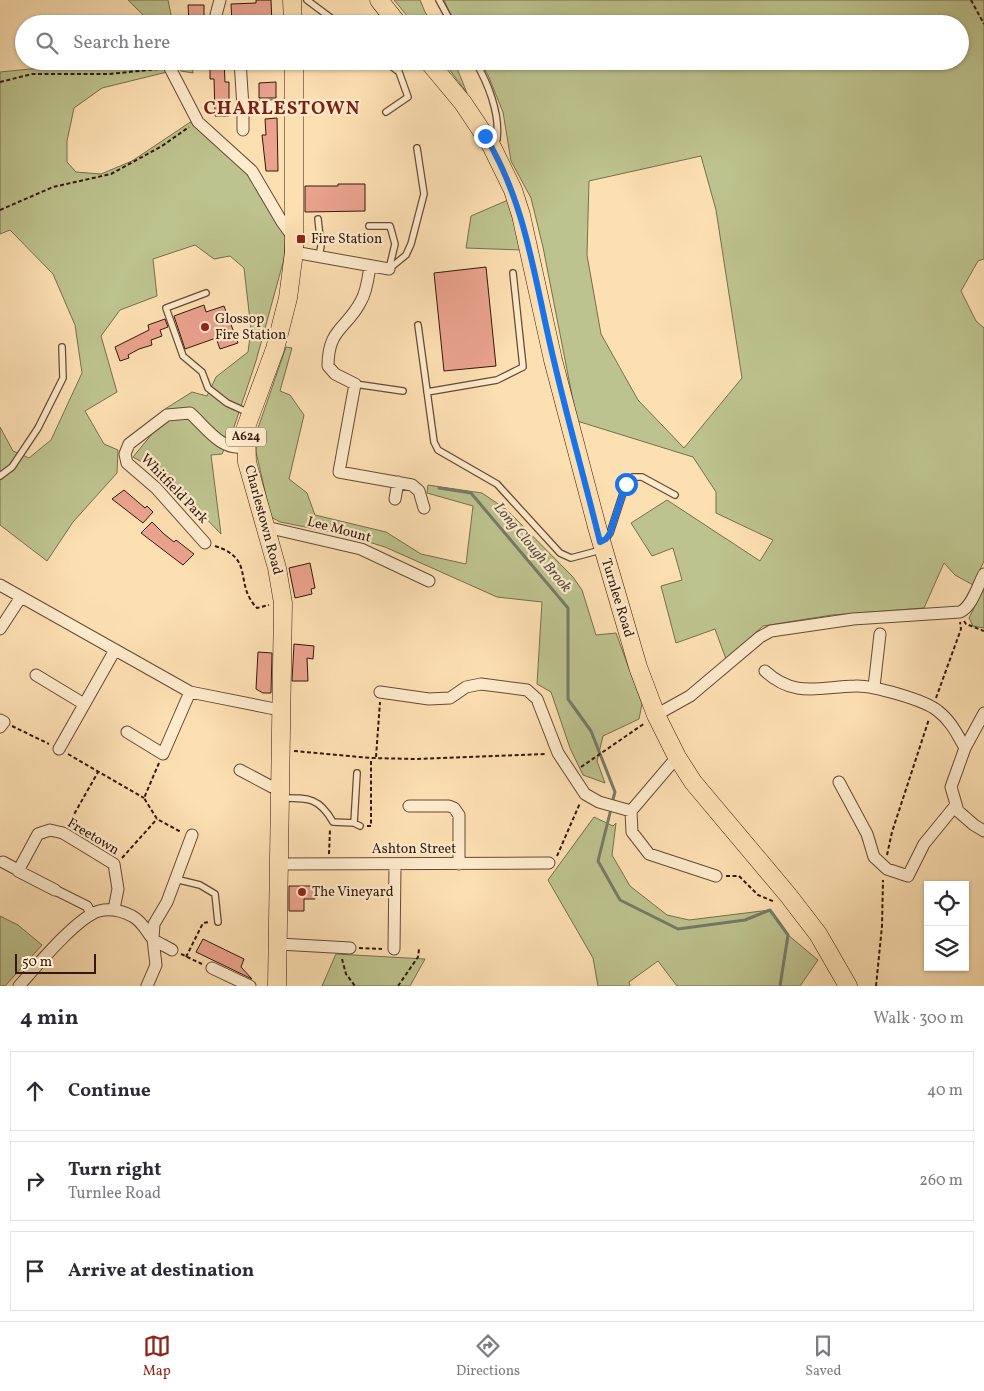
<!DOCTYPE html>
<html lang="en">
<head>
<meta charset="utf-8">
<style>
	:root { --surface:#fff; --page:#f2f2f3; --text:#2b2b33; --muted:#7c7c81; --line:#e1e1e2; --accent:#8f2418 }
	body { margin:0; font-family:Vollkorn,serif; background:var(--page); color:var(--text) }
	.controls { position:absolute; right:15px; bottom:15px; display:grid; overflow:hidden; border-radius:0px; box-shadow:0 1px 4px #0004 }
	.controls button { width:45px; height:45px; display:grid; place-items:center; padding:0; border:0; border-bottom:1px solid var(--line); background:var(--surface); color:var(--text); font:25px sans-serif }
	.scale { position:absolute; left:15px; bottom:12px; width:81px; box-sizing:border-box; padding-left:5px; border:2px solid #33180a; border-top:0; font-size:14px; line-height:18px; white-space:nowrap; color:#33180a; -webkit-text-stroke:4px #feebcd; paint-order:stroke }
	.stop { position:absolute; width:15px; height:15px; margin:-11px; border:4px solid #1a73e8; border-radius:50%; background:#fff }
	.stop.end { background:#1a73e8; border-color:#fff; box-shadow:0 1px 5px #0008 }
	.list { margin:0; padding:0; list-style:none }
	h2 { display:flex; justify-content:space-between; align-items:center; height:65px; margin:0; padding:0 20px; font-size:21px }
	h2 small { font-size:16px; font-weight:400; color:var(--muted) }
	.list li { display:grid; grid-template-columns:32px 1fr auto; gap:15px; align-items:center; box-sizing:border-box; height:80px; margin:0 10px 10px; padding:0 10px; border:1px solid var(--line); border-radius:0px }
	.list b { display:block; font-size:19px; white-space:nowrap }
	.list p { margin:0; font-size:16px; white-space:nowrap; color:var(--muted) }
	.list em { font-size:16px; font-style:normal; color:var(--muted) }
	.icon { flex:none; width:28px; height:28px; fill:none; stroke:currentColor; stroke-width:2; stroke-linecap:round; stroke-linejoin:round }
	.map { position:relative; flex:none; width:984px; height:986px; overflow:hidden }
	.search { position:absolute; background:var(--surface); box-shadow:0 1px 4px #0004; left:15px; right:15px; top:15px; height:55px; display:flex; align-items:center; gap:12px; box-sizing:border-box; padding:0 18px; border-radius:28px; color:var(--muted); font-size:19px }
	.sheet { height:335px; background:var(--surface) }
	nav { display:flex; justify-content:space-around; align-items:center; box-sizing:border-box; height:70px; border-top:1px solid var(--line); background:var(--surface); font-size:14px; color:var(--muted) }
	nav a { display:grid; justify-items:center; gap:2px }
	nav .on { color:var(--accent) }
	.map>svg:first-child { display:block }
	.green { fill:#bdc38e; stroke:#786e4c; fill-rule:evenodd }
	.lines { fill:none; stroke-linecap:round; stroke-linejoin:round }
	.stream { stroke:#747b6b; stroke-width:3 }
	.building { fill:#eba38e; stroke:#33180a }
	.service-casing { stroke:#664a34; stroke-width:8 }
	.pedestrian-casing { stroke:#664a34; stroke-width:11 }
	.minor-casing { stroke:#664a34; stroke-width:13 }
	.primary-casing { stroke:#33180a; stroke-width:19 }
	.path { stroke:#33180a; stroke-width:2; stroke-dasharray:4 2.5; stroke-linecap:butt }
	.service { stroke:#feebcd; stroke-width:5.5 }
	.pedestrian { stroke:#feebcd; stroke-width:9 }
	.minor { stroke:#feebcd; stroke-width:11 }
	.primary { stroke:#fde0b2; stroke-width:18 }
	.route { stroke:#1a73e8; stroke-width:6 }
	.poi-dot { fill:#8f2418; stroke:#feebcd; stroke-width:2 }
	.labels { text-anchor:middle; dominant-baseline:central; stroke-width:4.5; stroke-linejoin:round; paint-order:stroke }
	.shield { fill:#feebcd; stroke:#705744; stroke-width:1 }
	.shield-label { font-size:12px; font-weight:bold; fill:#33180a }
	.poi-label { font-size:14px; fill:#33180a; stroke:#feebcd; text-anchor:start }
	.street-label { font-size:14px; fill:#33180a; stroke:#feebcd }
	.water-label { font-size:15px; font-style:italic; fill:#595242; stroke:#feebcd }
	.district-label { font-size:19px; font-weight:bold; letter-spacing:1px; fill:#7a1f14; stroke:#feebcd }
</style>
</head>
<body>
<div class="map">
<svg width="984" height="986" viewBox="0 0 984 986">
	<rect width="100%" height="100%" fill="#fde0b2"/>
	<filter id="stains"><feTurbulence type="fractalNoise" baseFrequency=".004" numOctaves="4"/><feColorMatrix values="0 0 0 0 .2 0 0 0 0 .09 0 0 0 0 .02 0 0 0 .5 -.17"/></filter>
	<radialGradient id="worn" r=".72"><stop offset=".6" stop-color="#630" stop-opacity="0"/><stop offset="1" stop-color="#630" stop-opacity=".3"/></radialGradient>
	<path class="green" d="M128 0H168L173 24H152Z
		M394 0H420L425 12 433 24H414Z
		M444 0H984V259L978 261 961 291 976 321 984 328V561L973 585 955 575 944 563 924 608 832 615 763 626 726 659 715 629 676 643 661 586 682 580 673 548 652 556 631 523 667 500 760 561 773 540 716 513V492L693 457 577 421 543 247 531 198 511 161 503 112 488 75 479 61H960V24H455ZM701 156 716 210 742 378 684 448 638 400 601 334 587 255 589 181Z
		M111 61H170L167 72 102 88 74 108 67 141V162L76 172 101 174 132 161 192 121 253 177 286 232 284 259 256 361 232 433 222 454 211 455 221 534 163 474 133 457 156 429 165 409 192 392 207 396 216 377 248 352 251 329 244 268 230 256 214 259 195 245 153 259 157 296 120 310 101 336 117 392 85 411 104 444 118 450 117 473 73 522 47 561 0 525V427L13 451 29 458 51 440 82 373 75 325 53 274 10 230 0 234V72Z
		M173 61H191L193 73 181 71Z
		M443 61H454L467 93Z
		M508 200 521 250 466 248 471 216Z
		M286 347 292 348 280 391 290 395 304 415 289 479 307 493 315 515 386 532 421 554 466 564 473 506 427 493 428 485 482 493 507 510 573 577 582 590 596 635 616 633 642 704 639 719 603 736 597 761 605 783 583 775 570 748 551 692 537 684 542 602 497 597 385 547 346 535 280 522 271 517 256 452 257 431Z
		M984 588V628L973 626 969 618Z
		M594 817 613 826 616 823 612 855 630 886 667 915 689 920 770 910 788 935 818 960 800 986H677L658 961 629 982 630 986H598L593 958 548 880Z
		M0 916 18 925 42 945 5 986H0Z
		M336 954 425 959 410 986H322Z"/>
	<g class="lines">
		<path class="stream" d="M439 488 471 493 568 608V699L591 731 615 792 612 803
			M611 809 598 861 620 900 678 929 745 920 770 910 788 935 780 986"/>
	</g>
	<path class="building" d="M256 0H271L272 24H232L231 4 256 3Z
		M188 5H204V24H189Z
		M210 61H224L225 82H229V116H215L214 79H210Z
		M276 82V98H259V83Z
		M277 118 278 171H266L262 135H266L265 119Z
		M338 184H365V211L305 212V186H338Z
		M486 267 496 366 444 371 434 273Z
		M204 305 206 312 224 306 238 343 220 349 216 338 185 349 174 316Z
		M165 319 168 327 160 330 162 336 151 340 152 345 139 349 128 355 129 358 120 361 115 347 149 330 148 325Z
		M124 490 145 508 147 506 153 512 143 523 112 499Z
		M152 522 164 534 174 542 176 540 194 554 183 565 141 533Z
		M310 563 315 588 311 589 312 594 295 598 289 568Z
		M294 644 314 646 313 659 307 658 308 681H292Z
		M258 652 272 653 271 693H263L256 689Z
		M289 886H315V899H304V911H289Z
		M203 939 244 959 241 967 252 979 196 952Z"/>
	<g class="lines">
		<defs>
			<path id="service" d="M307 0 339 24
				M439 0 452 24
				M385 61 399 72 408 97 386 112
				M475 61C488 83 500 113 497 139L493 144
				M318 219 321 246 319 256
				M369 226H390L395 244 389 269
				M389 269 406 255 411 244 424 194 417 148
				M206 293 166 308 183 356 202 372 208 388 227 403 249 413
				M418 325 434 442 438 450 497 484 560 553 571 558 601 550
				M355 384 403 391
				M427 392 497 380 523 367 513 273
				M0 476 12 467 38 428 63 378 62 347
				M605 540 610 533 626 484 633 477H642L675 495
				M281 798C308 798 319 797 333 822L354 823 360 826
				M354 823 357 773
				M175 879 200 885 215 894 218 922"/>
			<path id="pedestrian" d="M55 890 87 906 92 915"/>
			<path id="minor" d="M216 24V15L220 0
				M240 61 243 107 295 105
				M170 68 198 122 252 171 282 222 290 233 295 235
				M243 107V130
				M294 252 389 269
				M370 266C368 278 367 291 361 301 347 329 328 328 328 366L335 374 355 384 339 472 412 485 419 491 424 508
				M395 499 398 482
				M266 527 361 549 429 581
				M205 543 156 488 127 463 125 454 129 444 167 415 190 413C206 427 222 453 246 446
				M0 585 190 692 280 710
				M0 629 21 597
				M765 671C794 698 819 687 855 686 872 685 925 700 938 711 951 721 957 734 965 748
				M36 675 84 704
				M874 687 880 634
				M380 692 429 699 450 698 466 687 481 684 527 690 537 699 558 753 585 794 599 802 631 811 677 757
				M984 713 965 748 951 787 958 811 974 825 984 831
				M656 715 690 696 760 637 771 631 853 619 960 612C972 607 978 585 984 574
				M0 720 4 722 0 727
				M127 732 163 754 190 692
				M59 749 115 650
				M240 770 272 787 279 788
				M839 782 867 834 874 857 887 869 908 876 924 844 955 806
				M409 806H449L454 808 459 815V864
				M631 811 632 832 649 854 716 876
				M3 862 18 870
				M278 864 549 863
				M55 890 18 871 38 834 50 830 63 833 114 864 118 889 114 909
				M279 944 350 948
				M394 949 395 865
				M212 968 250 986
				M19 986C35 968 77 917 99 911 111 908 122 911 132 916 143 922 145 930 152 938 157 943 166 946 172 950
				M147 986 156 965 153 939 154 924 167 902 192 835"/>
			<path id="primary" d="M292 0 293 24
				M379 0 398 24
				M428 61 463 103 491 145 513 190 521 215 553 360 597 527 638 667 656 715 677 757 693 782 788 895 818 934 848 986
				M277 986 283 603 277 568 247 462 246 427 275 349 288 298 294 252V61"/>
		</defs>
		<use href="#service" class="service-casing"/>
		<use href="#pedestrian" class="pedestrian-casing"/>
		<use href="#minor" class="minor-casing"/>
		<use href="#primary" class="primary-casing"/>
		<path class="path" d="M971 0 984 24
			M0 82 32 74H109L159 69
			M0 210 53 187 111 174 162 146 189 127
			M215 546C256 559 233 583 257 608L269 605
			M964 621 966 624 984 631
			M936 698 961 629 960 622
			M12 726 49 744
			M294 751 371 758 414 759 546 754
			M68 754 144 798
			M376 757 380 702
			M159 763 144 798 157 819 181 832
			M581 767 645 723
			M68 825 98 772
			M367 826H371V759
			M329 854 330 829
			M887 855 892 832 929 719
			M557 856 580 803
			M122 858 157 819
			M726 876H739L758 895 775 902
			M359 948 382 949
			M181 954 202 964
			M186 957 203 923 210 922
			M342 959 346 974 355 986
			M398 986 418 957 419 949
			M876 986 882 926 883 880"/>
		<use href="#service" class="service"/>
		<use href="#pedestrian" class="pedestrian"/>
		<use href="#minor" class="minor"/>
		<use href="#primary" class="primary"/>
	</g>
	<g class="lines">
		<path class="route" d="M485 136C527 204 535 284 554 361 568 421 585 481 600 542L606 539 610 533 626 484"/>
	</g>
	<g class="poi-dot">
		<rect x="296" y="234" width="10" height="10" rx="2.5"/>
		<circle cx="205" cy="327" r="5"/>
		<circle cx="302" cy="892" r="5"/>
	</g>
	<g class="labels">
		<rect class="shield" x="226" y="427.5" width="40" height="19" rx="4"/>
		<g class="shield-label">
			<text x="246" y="437">A624</text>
		</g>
		<g class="poi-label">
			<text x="311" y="239">Fire Station</text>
			<text x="215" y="319">Glossop<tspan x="215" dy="16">Fire Station</tspan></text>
			<text x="312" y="892">The Vineyard</text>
		</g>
		<g class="street-label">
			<text transform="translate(174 489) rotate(46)">Whitfield Park</text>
			<text transform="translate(263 520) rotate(75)">Charlestown Road</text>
			<text transform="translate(339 530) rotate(15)">Lee Mount</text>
			<text transform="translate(617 598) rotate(73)">Turnlee Road</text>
			<text transform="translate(93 837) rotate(31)">Freetown</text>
			<text x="414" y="849">Ashton Street</text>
		</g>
		<g class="water-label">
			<text transform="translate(532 548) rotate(50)">Long Clough Brook</text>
		</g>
		<g class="district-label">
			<text x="282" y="109">CHARLESTOWN</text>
		</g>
	</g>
	<rect width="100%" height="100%" filter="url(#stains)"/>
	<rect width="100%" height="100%" fill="url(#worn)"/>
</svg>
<div class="controls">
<button><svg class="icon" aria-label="locate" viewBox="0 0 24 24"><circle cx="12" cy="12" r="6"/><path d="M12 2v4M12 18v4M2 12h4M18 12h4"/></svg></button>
<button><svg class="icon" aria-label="layers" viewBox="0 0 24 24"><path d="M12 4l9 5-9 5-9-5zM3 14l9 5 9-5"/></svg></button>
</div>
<div class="scale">50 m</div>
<div class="stop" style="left:626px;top:484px"></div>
<div class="stop end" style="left:485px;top:136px"></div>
<div class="search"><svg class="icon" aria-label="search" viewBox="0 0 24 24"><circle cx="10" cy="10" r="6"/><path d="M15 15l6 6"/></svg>Search here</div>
</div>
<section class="sheet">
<h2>4 min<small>Walk · 300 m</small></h2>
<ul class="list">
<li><svg class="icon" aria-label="ahead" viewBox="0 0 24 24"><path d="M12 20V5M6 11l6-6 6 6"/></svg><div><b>Continue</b></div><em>40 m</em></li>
<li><svg class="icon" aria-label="right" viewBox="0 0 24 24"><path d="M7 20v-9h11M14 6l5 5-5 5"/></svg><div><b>Turn right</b><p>Turnlee Road</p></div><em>260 m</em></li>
<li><svg class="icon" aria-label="arrive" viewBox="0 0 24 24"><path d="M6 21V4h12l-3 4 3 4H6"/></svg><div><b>Arrive at destination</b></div></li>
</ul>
</section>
<nav>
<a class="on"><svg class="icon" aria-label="map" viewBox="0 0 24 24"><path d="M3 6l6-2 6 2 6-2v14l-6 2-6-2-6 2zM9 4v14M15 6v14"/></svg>Map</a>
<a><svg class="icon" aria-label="directions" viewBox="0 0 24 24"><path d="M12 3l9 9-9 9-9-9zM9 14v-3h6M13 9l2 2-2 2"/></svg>Directions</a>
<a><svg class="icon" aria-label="saved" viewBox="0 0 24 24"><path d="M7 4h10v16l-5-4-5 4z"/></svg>Saved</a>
</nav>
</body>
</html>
